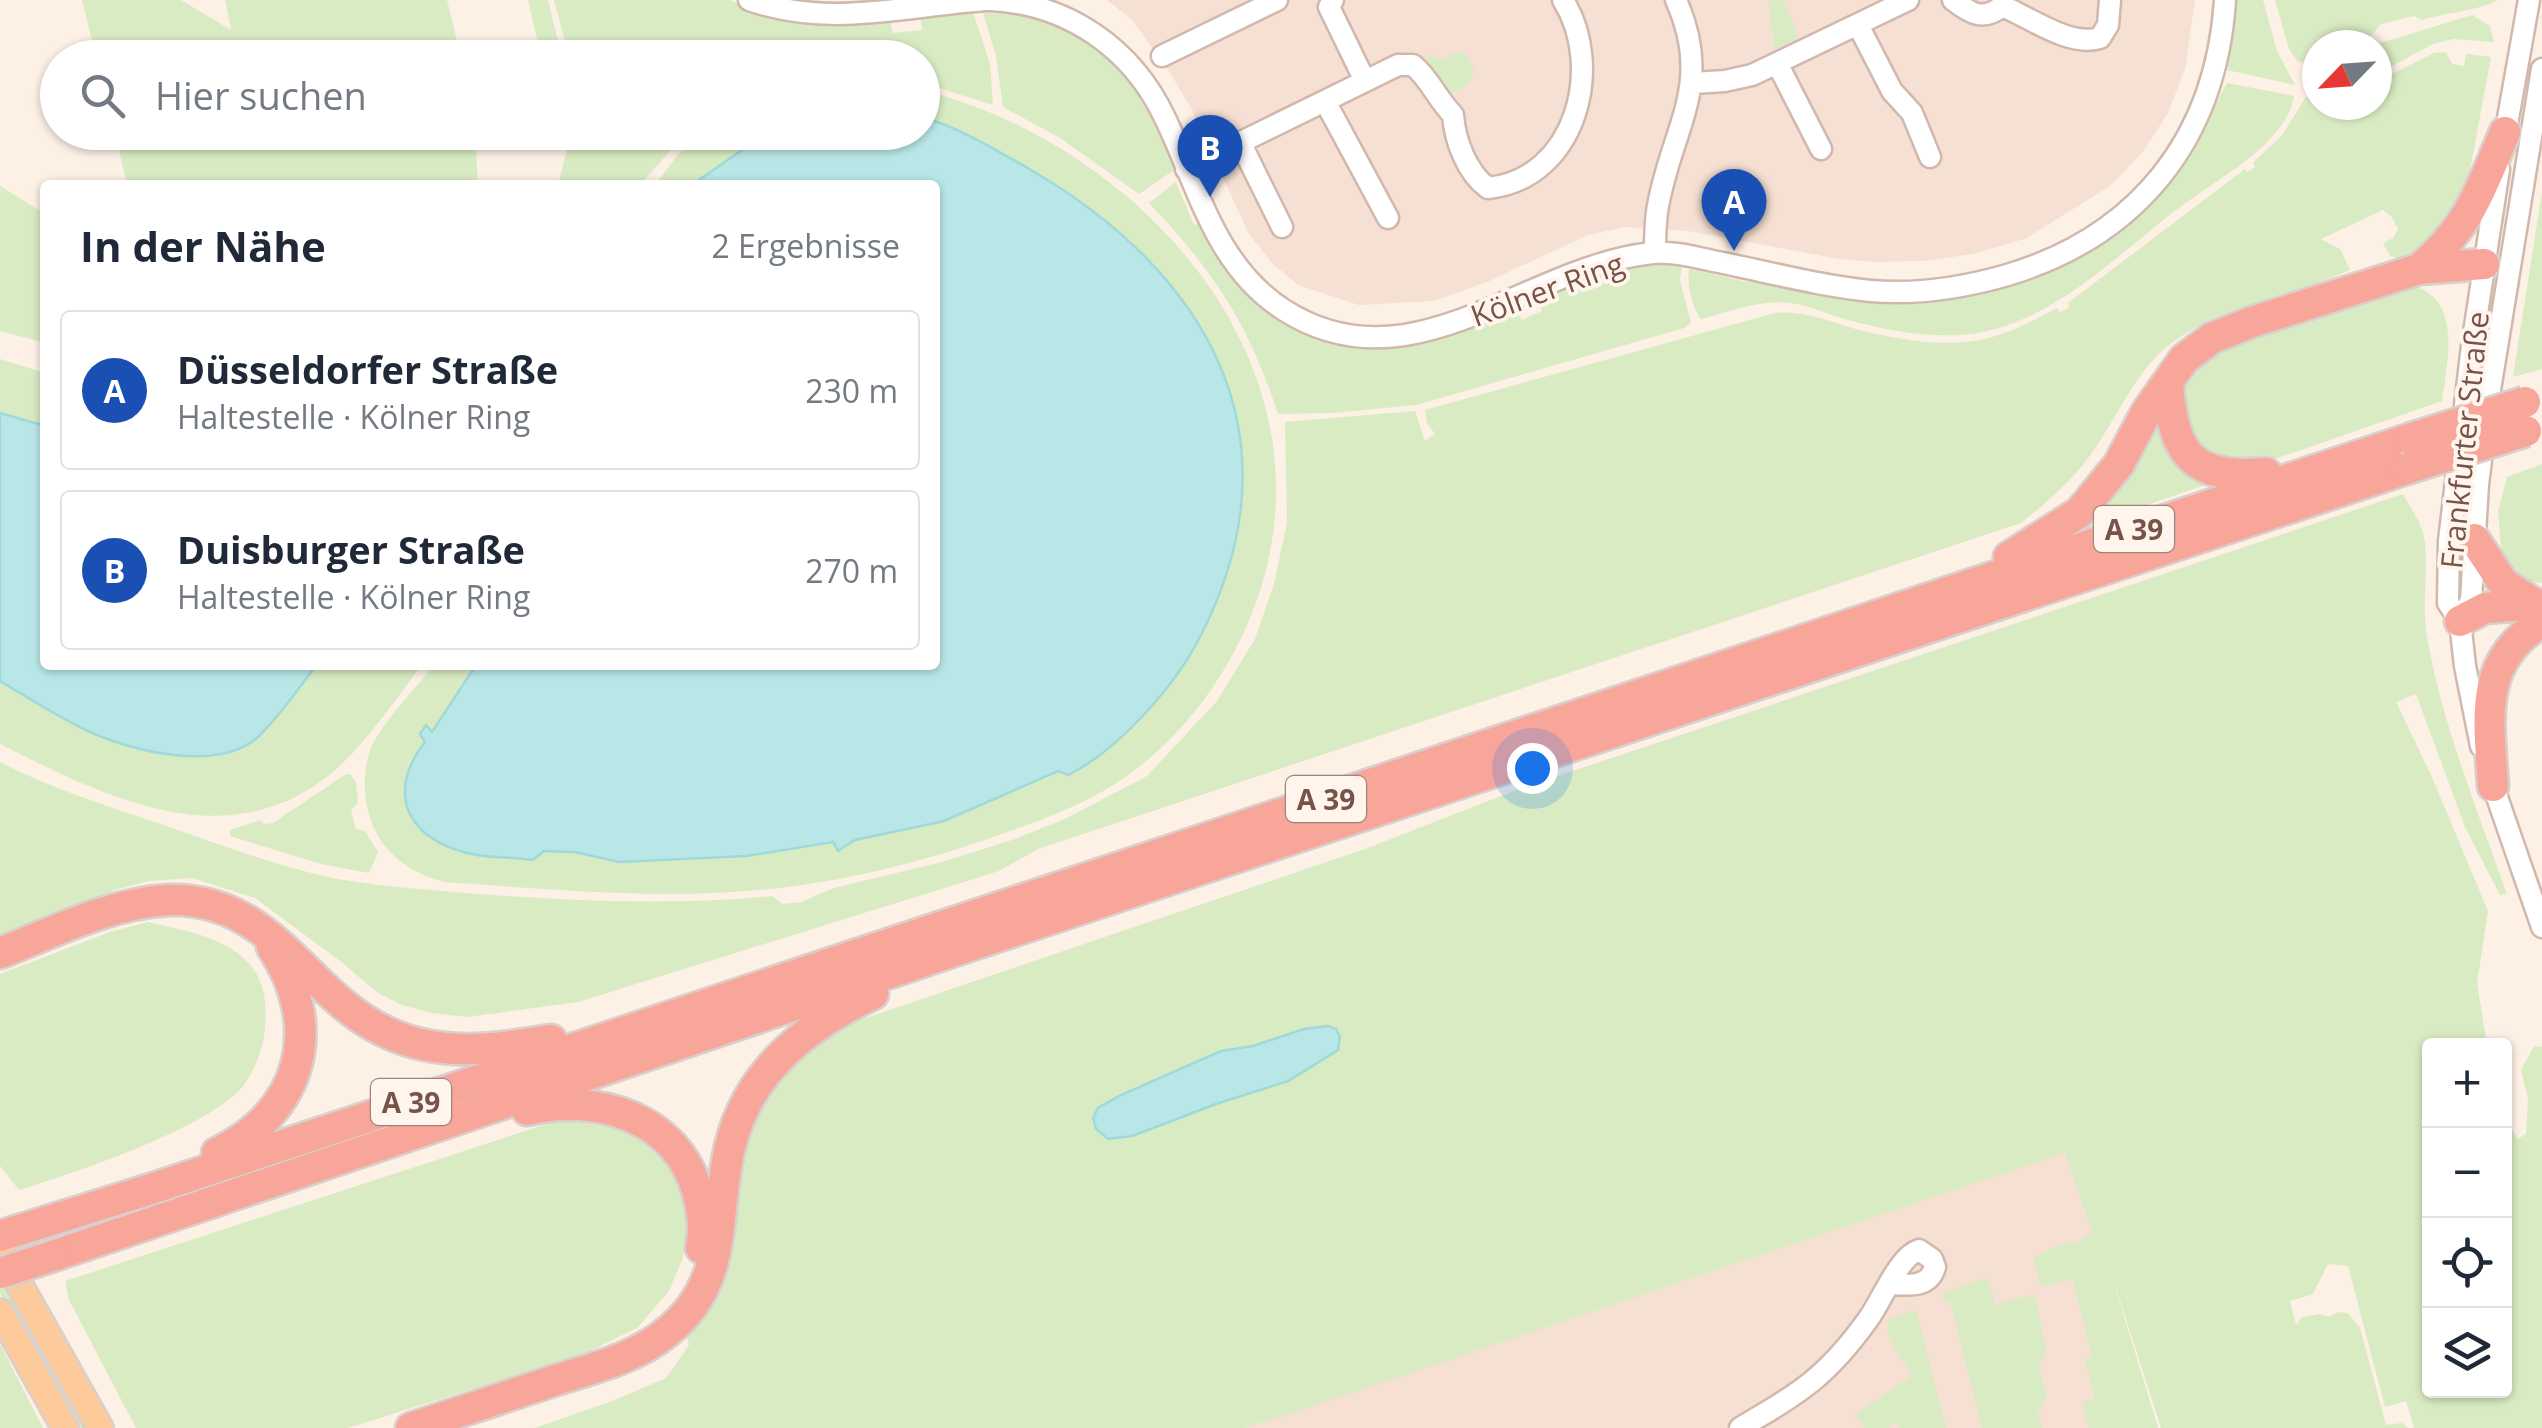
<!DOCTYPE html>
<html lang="de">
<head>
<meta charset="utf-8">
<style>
	:root { --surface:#fff; --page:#f6f6f7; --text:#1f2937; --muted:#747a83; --line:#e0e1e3; --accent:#ea5347 }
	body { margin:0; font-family:"Open Sans",sans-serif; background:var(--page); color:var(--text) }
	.controls { position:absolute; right:30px; bottom:30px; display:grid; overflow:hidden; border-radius:10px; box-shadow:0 2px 8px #0004 }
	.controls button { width:90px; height:90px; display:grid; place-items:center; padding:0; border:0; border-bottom:2px solid var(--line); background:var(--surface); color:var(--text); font:50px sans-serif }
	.compass { position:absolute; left:2302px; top:30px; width:90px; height:90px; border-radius:50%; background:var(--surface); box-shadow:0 2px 8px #0004; rotate:245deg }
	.you { position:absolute; left:1532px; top:768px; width:35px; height:35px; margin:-25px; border:8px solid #fff; border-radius:50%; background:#1a73e8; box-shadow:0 0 0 15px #1a73e833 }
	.badge { display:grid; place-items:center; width:65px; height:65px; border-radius:50%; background:var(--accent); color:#fff; font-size:32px; font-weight:700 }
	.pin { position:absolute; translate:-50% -82px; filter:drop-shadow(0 2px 5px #0008) }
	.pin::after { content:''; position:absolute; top:52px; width:35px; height:30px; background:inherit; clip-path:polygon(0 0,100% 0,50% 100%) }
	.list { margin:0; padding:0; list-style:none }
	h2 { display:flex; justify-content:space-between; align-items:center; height:130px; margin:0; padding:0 40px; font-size:42px }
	h2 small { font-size:32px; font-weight:400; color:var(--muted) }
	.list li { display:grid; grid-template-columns:65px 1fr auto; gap:30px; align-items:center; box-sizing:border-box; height:160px; margin:0 20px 20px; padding:0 20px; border:2px solid var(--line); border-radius:10px }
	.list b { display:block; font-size:38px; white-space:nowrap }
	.list p { margin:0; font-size:32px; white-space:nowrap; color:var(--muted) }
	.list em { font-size:32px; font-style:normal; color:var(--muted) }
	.icon { flex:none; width:55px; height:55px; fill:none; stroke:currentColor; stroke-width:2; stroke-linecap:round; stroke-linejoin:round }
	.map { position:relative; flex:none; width:2542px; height:1428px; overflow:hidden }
	.search { position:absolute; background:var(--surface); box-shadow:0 2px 8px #0004; left:40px; top:40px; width:900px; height:110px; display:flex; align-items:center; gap:25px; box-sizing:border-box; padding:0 35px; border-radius:55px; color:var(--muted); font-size:38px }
	.panel { position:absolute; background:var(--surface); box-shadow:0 2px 8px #0004; left:40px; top:180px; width:900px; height:490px; border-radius:10px }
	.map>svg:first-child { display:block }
	.residential { fill:#f5e0d3 }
	.green { fill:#d9ebc3; fill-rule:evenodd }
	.water { fill:#b9e7e7; stroke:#9fd9d9; stroke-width:2.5 }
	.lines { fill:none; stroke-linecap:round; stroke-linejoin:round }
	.minor-casing { stroke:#d1b8ad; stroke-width:25 }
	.major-casing { stroke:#d9cfcc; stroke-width:30 }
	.highway-casing { stroke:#d9cfcc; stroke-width:35 }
	.minor { stroke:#fff; stroke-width:20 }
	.major { stroke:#fdca9c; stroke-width:25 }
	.highway { stroke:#f8a59a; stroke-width:30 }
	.highway-bridge-casing { stroke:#d9cfcc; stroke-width:35; stroke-linecap:butt }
	.highway-bridge { stroke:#f8a59a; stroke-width:30 }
	.labels { text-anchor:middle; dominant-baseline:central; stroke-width:8; stroke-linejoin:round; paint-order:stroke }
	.shield { fill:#fff5ec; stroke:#a0847a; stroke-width:2.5 }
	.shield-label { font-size:28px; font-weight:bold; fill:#775349 }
	.street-label { font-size:30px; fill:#775349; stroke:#fff5ec }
</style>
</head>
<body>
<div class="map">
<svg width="2542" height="1428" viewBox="0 0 2542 1428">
	<rect width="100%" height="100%" fill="#fdf0e5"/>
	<path class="residential" d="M1107 0H2195L2185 69 2168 113 2142 153 2110 186 2027 238 1973 254 1923 261 1876 262 1839 259 1688 231 1625 227 1588 235 1487 282 1434 301 1359 305 1298 285 1272 263 1249 234 1191 108 1169 71 1132 20Z
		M2077 1146 2105 1256 2158 1428H1246Z"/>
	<path class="green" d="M82 0H181L231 30 225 0H447L461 57H96Z
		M528 0H548L562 57H541Z
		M554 0H730L779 20 857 25 890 21 893 33 922 30 920 17 973 12 990 64 993 105 923 83 922 58 569 57Z
		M1768 0H1783L1799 38 1775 49Z
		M2235 0H2263L2277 51 2295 85 2227 70Z
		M2275 0H2498C2476 12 2446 12 2422 20L2414 16 2381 24C2361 50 2347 45 2317 45V61L2298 62 2289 49Z
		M983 13C1094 13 1136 75 1177 168L1139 194 1060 138 1003 107 996 56Z
		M2472 15 2490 26 2494 42 2453 39 2433 44 2377 74V45H2374Z
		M1457 52 1467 55 1474 69 1468 85 1453 92 1454 102 1443 94 1427 59 1429 54 1440 60Z
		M2446 52 2452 64 2464 66 2466 54 2491 57 2468 181C2456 215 2434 242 2403 260L2390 256 2383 243 2393 238 2398 229 2392 217 2383 210 2321 239 2340 249 2350 270C2293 296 2225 304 2173 342 2139 366 2119 413 2096 447 2076 477 2049 501 2021 523L1038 849 999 871 578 1002 467 1017 432 1013 402 1005 378 993 340 961 255 898 192 878 148 881 115 890 0 935V762C48 787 98 803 149 820 207 840 264 862 323 876 371 886 420 889 467 893 569 901 671 906 772 896L783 904 801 902 834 888 942 862 1015 839 1067 818 1147 776 1217 701 1255 639 1274 584 1287 523 1285 422 1415 411 1425 441 1435 434 1427 423 1425 410 1775 313C1803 310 1832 322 1859 330 1900 340 1951 349 1992 337 2015 331 2036 319 2057 308L2060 312 2069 308 2068 303 2245 169 2247 172 2255 167 2253 163 2282 135 2306 97 2317 96V105H2377V81L2434 53Z
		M2227 83 2294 96C2288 139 2227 174 2194 197 2125 245 2065 317 1977 333 1933 340 1883 330 1841 318 1825 313 1807 305 1790 303 1760 299 1730 312 1701 319 1691 305 1687 286 1689 269L1747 282 1750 277C1811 284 1873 296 1933 299 1958 300 1985 292 2009 285 2080 263 2144 221 2187 158 2202 135 2213 108 2227 83Z
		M923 90C1152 149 1353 383 1247 625 1219 690 1169 752 1107 789 1072 809 1034 823 996 836 920 863 839 883 759 890 655 900 548 889 444 882 398 870 368 839 365 790 364 772 367 753 376 738 392 712 415 689 434 665H935V185H655L680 152 702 133 922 132Z
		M115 133H475L478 185H127Z
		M571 133V132L686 133 640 185H558Z
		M1176 182 1194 225 1200 223C1218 246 1245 292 1267 309 1344 370 1434 345 1516 309L1522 320 1542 311 1537 299C1585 280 1630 263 1682 265L1680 280 1691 323 1684 328 1416 405 1333 413 1278 414C1248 323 1215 273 1149 203Z
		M0 186 45 214V343L0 331Z
		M2542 192V369L2513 377 2517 351Z
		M2407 284C2463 296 2448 357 2442 401L2275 459 2252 464 2207 457 2187 438 2180 388 2191 366 2210 351Z
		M2491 284 2495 287V299L2465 537 2461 598 2458 597C2459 492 2475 388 2491 284Z
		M0 359 45 373V426L0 413Z
		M2161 426 2178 466 2205 485 2089 525 2152 427Z
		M2542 464V583L2527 581 2502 557 2498 512 2507 477Z
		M2403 494C2411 508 2424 527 2425 543 2428 576 2421 610 2428 643 2444 729 2478 812 2507 894L2500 895 2465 827 2416 694 2396 702 2431 775 2488 911 2477 983 2487 1045 2430 1046V1390H2504L2505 1119 2518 1139 2526 1134 2528 1099 2521 1070 2534 1046 2542 1047V1428H2414L2406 1401 2385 1407 2348 1266 2328 1264 2313 1294 2290 1301 2296 1325 2302 1317 2320 1314 2329 1317 2338 1312 2348 1313 2360 1328 2386 1425 2402 1423 2408 1428H2161L2107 1260 2158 1428H2089L2082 1402 2095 1399 2085 1359 2092 1356 2072 1279 2040 1286 2033 1258 2063 1243 2077 1244 2089 1233 2096 1232 2092 1231 2065 1153 1246 1428H535L615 1400 666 1378 689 1345 687 1336C760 1255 716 1172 769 1090 787 1063 818 1042 845 1025L1365 849 1519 789ZM1328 1026 1338 1050 1288 1081 1216 1104 1132 1136 1108 1139 1121 1095 1221 1052 1253 1046 1304 1029Z
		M317 665H422C399 695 377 727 351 755 243 866 115 802 0 744V681L88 731 141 749 256 738Z
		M346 774 351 775 356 782 358 803 351 810 356 829 365 831 378 852 369 873 321 864 230 836V830L261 820 264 824 273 823Z
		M148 922C195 933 259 942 265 1002 268 1030 262 1057 246 1082 219 1125 69 1175 19 1190L0 1166V974L110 932Z
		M559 1120 610 1123 627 1130 660 1155 681 1187 688 1223 683 1258 669 1291 637 1328 586 1353 348 1428H136L69 1300 65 1281Z
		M0 1270 89 1428H76L0 1293Z
		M1987 1277 1995 1304 2034 1294 2047 1351 2039 1366 2047 1396 2038 1413 2042 1428H1982L1950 1302 1945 1303 1943 1293Z
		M1916 1310 1946 1428H1900L1896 1423 1888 1428H1864L1855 1415 1912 1375 1889 1339 1887 1320Z
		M0 1344 43 1428H0Z"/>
	<path class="water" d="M923 117C962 129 996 150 1031 170 1209 274 1301 436 1202 633 1177 684 1119 750 1068 775L1058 771 944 821 855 840 838 851 833 842 746 856 619 862 575 852 544 851 533 860C514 857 495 858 477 855 412 844 382 797 425 742L420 734 426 725 432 732 476 665H935V185H692L766 133 922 132Z
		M0 413 45 426V665H317C298 688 280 716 258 737 218 773 131 751 88 731 58 717 29 698 0 681Z
		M1328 1026 1336 1029 1340 1037 1338 1050 1288 1081 1216 1104 1132 1136 1108 1139 1096 1129 1093 1118 1098 1108 1121 1095 1221 1051 1253 1046 1304 1029Z"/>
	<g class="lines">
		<defs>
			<path id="minor" d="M749 0C830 28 903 6 986 0
				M991 0C1068 4 1132 48 1165 118 1198 186 1215 266 1284 310 1412 392 1527 265 1653 253 1676 251 1701 259 1723 263 1772 273 1821 286 1871 291 1916 295 1961 288 2004 276 2138 237 2216 139 2225 0
				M1333 0 1329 7 1365 81
				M1953 0C1970 13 1983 22 2002 6L2003 0
				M2002 6C2031 18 2069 47 2100 38L2108 25 2110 0
				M1858 25 1892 91 1912 113 1930 157
				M1162 56 1277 0
				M1778 65 1821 149
				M1693 83 1725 81 1752 75 1908 0
				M1326 103 1388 218
				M2504 141 2529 0
				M1241 144 1282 227
				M1186 169 1398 65H1413C1430 79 1437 99 1453 115 1455 141 1467 173 1488 188 1576 179 1605 67 1563 0
				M1655 253C1655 237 1655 221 1658 206 1672 127 1714 85 1676 0
				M2461 619 2471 600 2478 484 2490 390 2542 69
				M2481 746 2465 666 2460 621 2448 603 2449 541 2472 346 2499 169
				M2489 774 2542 927
				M1740 1428C1801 1392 1827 1377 1869 1318 1882 1300 1899 1256 1919 1250L1932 1259 1935 1267C1929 1288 1909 1285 1891 1284"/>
			<path id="major" d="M0 1250 100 1428
				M0 1312 65 1428"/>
			<path id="highway" d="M2419 269C2470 226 2480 191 2505 132
				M2168 385C2173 456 2194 480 2266 473
				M2474 539 2503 583 2535 604
				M2009 557 2080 512 2119 464 2146 413 2184 359 2212 338 2252 322 2419 269 2484 264
				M2460 621 2485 608 2539 604
				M2493 786C2489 719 2477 661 2542 622
				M0 953C53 932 111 903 168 900 272 896 307 996 386 1032 440 1058 495 1049 551 1040
				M527 1110C597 1093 678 1117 698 1194 703 1212 705 1229 701 1248
				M217 1153C304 1111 324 1026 272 947
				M0 1236 151 1189 2409 439
				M53 1256 975 944 2406 469
				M411 1428C459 1412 507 1396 556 1380 593 1368 636 1358 667 1332 732 1281 713 1211 731 1143 750 1069 808 1025 873 994"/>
		</defs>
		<use href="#minor" class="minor-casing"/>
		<use href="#major" class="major-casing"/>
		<use href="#highway" class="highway-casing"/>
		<use href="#minor" class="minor"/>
		<use href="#major" class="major"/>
		<use href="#highway" class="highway"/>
		<defs>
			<path id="highway-bridge" d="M2409 439 2525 402
				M2406 469 2526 431
				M0 1273 53 1256"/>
		</defs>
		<use href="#highway-bridge" class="highway-bridge-casing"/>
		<use href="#highway-bridge" class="highway-bridge"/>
	</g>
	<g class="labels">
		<g class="shield">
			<rect x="2094" y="506" width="80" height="46" rx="8"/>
			<rect x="1286" y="776" width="80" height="46" rx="8"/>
			<rect x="371" y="1079" width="80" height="46" rx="8"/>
		</g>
		<g class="shield-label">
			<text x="2134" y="529">A 39</text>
			<text x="1326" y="799">A 39</text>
			<text x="411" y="1102">A 39</text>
		</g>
		<g class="street-label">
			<text transform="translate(1547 289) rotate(-20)">Kölner Ring</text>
			<text transform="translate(2464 440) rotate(-84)">Frankfurter Straße</text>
		</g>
	</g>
</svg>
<div class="controls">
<button>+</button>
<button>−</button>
<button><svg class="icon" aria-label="locate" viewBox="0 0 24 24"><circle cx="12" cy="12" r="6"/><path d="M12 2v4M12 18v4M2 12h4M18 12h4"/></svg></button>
<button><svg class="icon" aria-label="layers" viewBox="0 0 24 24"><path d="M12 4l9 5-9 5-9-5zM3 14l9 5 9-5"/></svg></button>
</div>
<svg class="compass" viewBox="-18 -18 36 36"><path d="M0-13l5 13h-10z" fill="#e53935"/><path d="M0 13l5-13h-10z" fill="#747a83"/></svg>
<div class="you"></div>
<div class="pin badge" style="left:1734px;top:251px;background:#1a4fb4">A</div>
<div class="pin badge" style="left:1210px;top:197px;background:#1a4fb4">B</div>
<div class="search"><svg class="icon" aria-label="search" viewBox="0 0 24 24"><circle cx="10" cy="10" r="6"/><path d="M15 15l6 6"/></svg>Hier suchen</div>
<section class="panel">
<h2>In der Nähe<small>2 Ergebnisse</small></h2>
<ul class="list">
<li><span class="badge" style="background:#1a4fb4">A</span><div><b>Düsseldorfer Straße</b><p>Haltestelle · Kölner Ring</p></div><em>230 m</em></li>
<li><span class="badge" style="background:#1a4fb4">B</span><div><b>Duisburger Straße</b><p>Haltestelle · Kölner Ring</p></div><em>270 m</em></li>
</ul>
</section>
</div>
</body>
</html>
